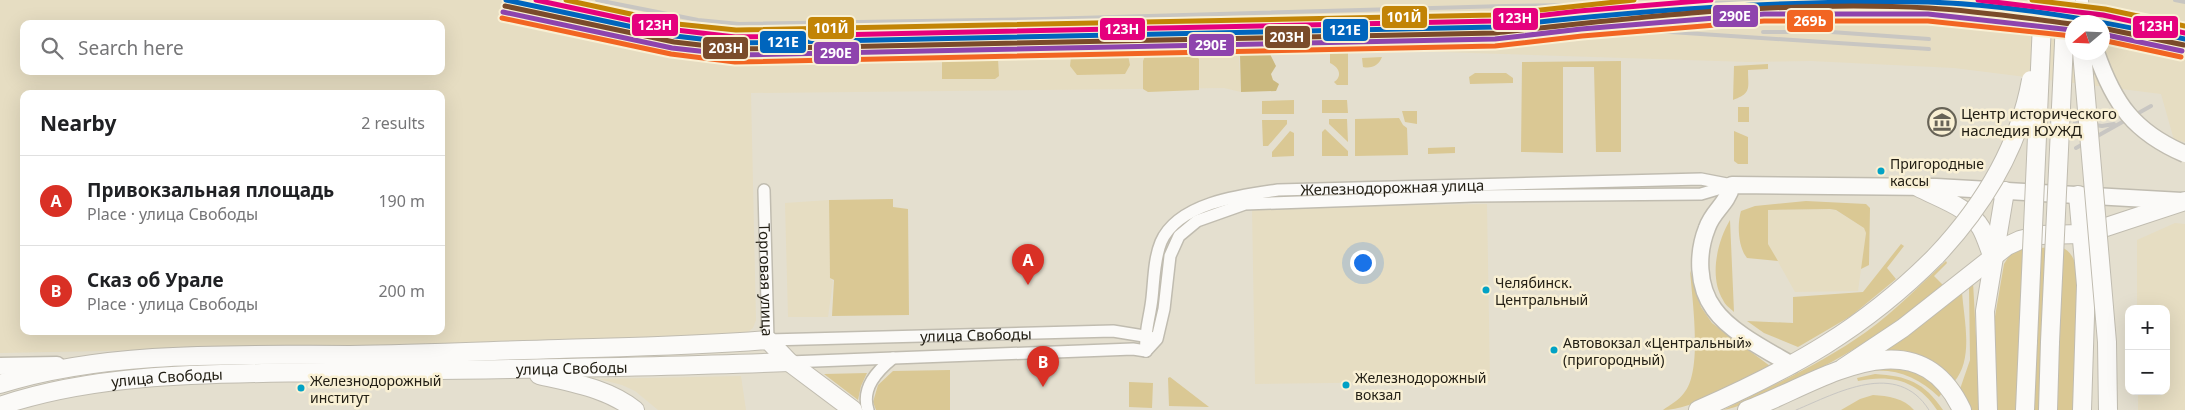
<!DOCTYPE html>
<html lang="en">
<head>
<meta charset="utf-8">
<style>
	:root { --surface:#fff; --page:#f6f6f6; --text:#202124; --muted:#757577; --line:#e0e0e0; --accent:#d93025 }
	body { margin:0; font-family:"Noto Sans",sans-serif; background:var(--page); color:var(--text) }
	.controls { position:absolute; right:15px; bottom:15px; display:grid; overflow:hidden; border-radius:10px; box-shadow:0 5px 20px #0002 }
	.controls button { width:45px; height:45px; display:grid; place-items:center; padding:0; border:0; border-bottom:1px solid var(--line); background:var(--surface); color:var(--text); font:25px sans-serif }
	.compass { position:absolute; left:2065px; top:15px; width:45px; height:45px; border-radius:50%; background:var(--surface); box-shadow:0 5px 20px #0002; rotate:251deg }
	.you { position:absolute; left:1362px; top:262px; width:18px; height:18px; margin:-12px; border:4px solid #fff; border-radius:50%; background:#1a73e8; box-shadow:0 0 0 8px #1a73e833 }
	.badge { display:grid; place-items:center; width:32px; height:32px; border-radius:50%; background:var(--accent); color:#fff; font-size:16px; font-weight:700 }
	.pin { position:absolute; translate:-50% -41px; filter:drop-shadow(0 1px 2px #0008) }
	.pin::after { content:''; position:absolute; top:26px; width:18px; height:15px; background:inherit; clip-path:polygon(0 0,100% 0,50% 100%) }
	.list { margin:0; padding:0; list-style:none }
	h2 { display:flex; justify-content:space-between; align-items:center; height:65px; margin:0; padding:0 20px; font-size:21px }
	h2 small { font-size:16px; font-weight:400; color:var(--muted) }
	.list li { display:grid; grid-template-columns:32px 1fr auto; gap:15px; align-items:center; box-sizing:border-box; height:90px; padding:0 20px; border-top:1px solid var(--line) }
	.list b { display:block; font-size:19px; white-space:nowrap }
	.list p { margin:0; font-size:16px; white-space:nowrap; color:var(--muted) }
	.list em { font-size:16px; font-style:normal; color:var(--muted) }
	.icon { flex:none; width:28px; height:28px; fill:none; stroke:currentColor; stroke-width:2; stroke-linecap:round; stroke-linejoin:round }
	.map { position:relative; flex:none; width:2185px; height:410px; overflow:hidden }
	.search { position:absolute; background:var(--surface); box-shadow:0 5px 20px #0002; left:20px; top:20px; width:425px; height:55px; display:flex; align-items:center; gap:12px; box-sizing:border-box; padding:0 18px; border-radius:10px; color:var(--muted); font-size:19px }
	.panel { position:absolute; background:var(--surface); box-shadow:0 5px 20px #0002; left:20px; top:90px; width:425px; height:245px; border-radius:10px }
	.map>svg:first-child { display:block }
	.built { fill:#e6ddc2; fill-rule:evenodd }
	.green { fill:#dac894 }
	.forest { fill:#cbb97f }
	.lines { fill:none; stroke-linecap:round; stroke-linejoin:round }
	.minor-casing { stroke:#c0bcb0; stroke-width:14 }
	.secondary-casing { stroke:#c0bcb0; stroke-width:19 }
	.primary-casing { stroke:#c0bcb0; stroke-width:20 }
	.minor { stroke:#fbfaf8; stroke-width:11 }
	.secondary { stroke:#fbfaf8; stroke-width:16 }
	.primary { stroke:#fbfaf8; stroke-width:18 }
	.tram { stroke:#c8c6c2; stroke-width:1 }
	.rail { stroke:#c8c6c2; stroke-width:4 }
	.secondary-bridge-casing { stroke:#c0bcb0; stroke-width:19; stroke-linecap:butt }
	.primary-bridge-casing { stroke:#c0bcb0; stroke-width:20; stroke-linecap:butt }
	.secondary-bridge { stroke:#fbfaf8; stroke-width:16 }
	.primary-bridge { stroke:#fbfaf8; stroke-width:18 }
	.rail-1-casing { stroke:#f9f0d4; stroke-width:9 }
	.rail-2-casing { stroke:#f9f0d4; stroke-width:9 }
	.rail-3-casing { stroke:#f9f0d4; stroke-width:9 }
	.rail-4-casing { stroke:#f9f0d4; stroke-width:9 }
	.rail-5-casing { stroke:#f9f0d4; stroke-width:9 }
	.rail-6-casing { stroke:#f9f0d4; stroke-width:9 }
	.rail-1 { stroke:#0065bd; stroke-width:5 }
	.rail-2 { stroke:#7a4b2a; stroke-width:5 }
	.rail-3 { stroke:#e5007d; stroke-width:5 }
	.rail-4 { stroke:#8e44ad; stroke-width:5 }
	.rail-5 { stroke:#c28406; stroke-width:5 }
	.rail-6 { stroke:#f26522; stroke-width:5 }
	.bus-dot { fill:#02a2c5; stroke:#f9f0d4; stroke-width:2 }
	.labels { text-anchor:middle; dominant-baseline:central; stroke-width:5; stroke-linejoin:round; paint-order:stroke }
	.bus-label { font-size:14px; fill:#242016; stroke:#f9f0d4; text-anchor:start }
	.poi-label { font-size:15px; fill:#242016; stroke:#f9f0d4; text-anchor:start }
	.street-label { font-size:15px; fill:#242016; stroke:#f9f0d4 }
	.line-badge { stroke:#f9f0d4; stroke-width:2 }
	.badge-label { font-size:14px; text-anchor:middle; font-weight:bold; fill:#fff }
</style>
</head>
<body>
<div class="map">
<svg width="2185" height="410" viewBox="0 0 2185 410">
	<rect width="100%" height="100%" fill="#e4dfcf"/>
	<path class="built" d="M0 0H2185V142L2174 140 2161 94 1954 68 1811 61 1749 62 1348 49H1315L1313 47H1301L1299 50 1245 51 1239 58 1241 92 1224 88 751 93 756 320 753 328 748 332 706 339 0 353ZM2072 22H2102V52H2072ZM24 24H441V71H24ZM24 94H441V331H24Z
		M829 200 830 278 833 281 828 317H788L785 203Z
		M1487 204 1490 381 1255 384 1252 208Z
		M1830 209 1835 210 1864 228 1866 233 1858 291 1795 292 1768 244V210Z
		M2175 223 2185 224V410H2138V391H2166V309H2137V240Z
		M741 376 746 410H658L635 391 622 385 599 379Z"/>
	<path class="green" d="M1330 49H1348V85H1337L1334 82C1343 76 1339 67 1330 63Z
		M1193 53 1199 59V90L1148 92 1143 89V61L1146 54Z
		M1128 55 1130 65 1125 74 1077 75 1070 66 1071 57Z
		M1382 57C1379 65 1372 69 1363 67L1362 58Z
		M998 59 999 76 995 79H942V62L946 60Z
		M1621 61V152H1596L1594 67H1563V153L1521 152 1522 62Z
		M1768 64V69L1748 70C1748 88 1752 93 1733 100L1734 66Z
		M1475 73H1506L1513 78V83L1470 84 1469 77Z
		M1294 100V114H1262V101Z
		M1322 100H1347L1348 113H1322Z
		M1738 107H1749V122H1738Z
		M1402 111H1417V124L1405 122Z
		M1399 118 1403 125 1407 128 1408 155 1355 156V119Z
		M1329 119H1347L1348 142 1329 124Z
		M1262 120H1287V124L1268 146H1263Z
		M1325 129 1348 151V156H1322V132Z
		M1290 131 1294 133V156L1272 157V152Z
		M1734 131 1748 137V164H1738L1734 161Z
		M1455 147V153L1428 154V148Z
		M893 199V207L908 209 909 315 832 316 834 280 830 278 829 200Z
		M1806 201 1866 204 1870 208 1869 265 1861 269 1866 233 1864 228 1836 210 1830 209 1768 210V244L1778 261 1747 258C1738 247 1737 224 1741 211L1755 206Z
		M1730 220 1734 312C1730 308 1725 305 1723 300 1709 277 1717 242 1730 220Z
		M1901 244 1904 246 1887 268 1896 279 1851 316 1798 347 1764 333 1747 321 1793 323V297L1863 292Z
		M2061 247C2074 252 2076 265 2078 277L2074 410H1996L1992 334 2004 264 2009 256 2017 249Z
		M1946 261 1947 263 1934 276 1945 287C1887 331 1832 366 1765 394 1752 400 1737 408 1723 410 1771 386 1823 363 1866 332 1895 311 1920 285 1946 261Z
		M1690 270 1701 307 1712 323 1770 366C1743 381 1692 410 1663 410 1670 405 1679 400 1684 393 1703 371 1692 299 1690 270Z
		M1973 282 1980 410H1970L1960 389 1970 360 1969 287Z
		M1962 292C1964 320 1974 359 1954 382 1932 359 1917 353 1885 350Z
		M1892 366C1916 371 1925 376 1942 393L1939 397C1919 378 1897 368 1870 371L1872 368Z
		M950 370V410H876L873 402 878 385 893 371Z
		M867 373 861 386 858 400 824 374Z
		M1875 374C1907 376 1924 382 1943 410H1937C1918 381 1892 374 1858 381L1857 378Z
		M1170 377 1209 407 1169 406 1168 378Z
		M1129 382 1153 383 1152 408 1129 407Z
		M1873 395C1888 396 1904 398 1914 410H1841L1860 399Z"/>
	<path class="forest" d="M1268 50 1276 66 1271 74 1273 80 1279 84 1276 91 1241 92 1240 55 1249 51Z"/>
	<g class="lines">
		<defs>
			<g id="minor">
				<path id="s1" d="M764 190 768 340 1113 331 1150 337"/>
				<path id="s2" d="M1146 351C1144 331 1150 318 1152 298 1154 280 1154 259 1161 242 1178 203 1241 195 1278 190L1701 179 1732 185"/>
				<path d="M1146 351 1157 339 1164 309 1170 256 1179 236 1197 221 1245 204 1473 196 1701 194 1728 186"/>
				<path d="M789 362 1133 349 1146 351"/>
				<path d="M868 410C861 388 877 371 893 358"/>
			</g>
			<path id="secondary" d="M1792 365C1768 351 1730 332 1714 309 1697 286 1697 253 1707 228 1713 210 1727 205 1732 185L1936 187 2182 201
				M0 366 57 365"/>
			<g id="primary">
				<path d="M2079 0 2080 22"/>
				<path d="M1918 187C1938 198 1969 207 1981 228 1986 237 1989 248 1993 258"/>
				<path d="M2078 195 2086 285 2082 410"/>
				<path d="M1843 368 1903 328 2007 246 2020 240 2040 235 2081 234 2097 230 2185 201"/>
				<path d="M539 375C573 383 607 388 635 410"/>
				<path d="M0 384C107 350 238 355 350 355 420 354 489 351 559 349 629 347 698 346 768 340L789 362 853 410"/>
				<path id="s3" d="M0 406C102 371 220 374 327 372 481 369 635 368 789 362"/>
				<path d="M1698 410C1791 369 1864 329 1936 256"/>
				<path d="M1747 410C1816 385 1915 310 1962 410"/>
				<path d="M1988 410 1985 311 2005 191"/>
				<path d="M2025 410 2028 341"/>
				<path d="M2048 410 2050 342"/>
			</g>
		</defs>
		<use href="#minor" class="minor-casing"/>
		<use href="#secondary" class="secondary-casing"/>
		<use href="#primary" class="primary-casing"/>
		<use href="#minor" class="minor"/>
		<use href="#secondary" class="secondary"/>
		<use href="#primary" class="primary"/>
		<path class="tram" d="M1796 410C1837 393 1897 359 1929 410"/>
		<path class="rail" d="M597 0 698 20 739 24 1043 19 1505 6 1763 2
			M2002 0 2013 1
			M2175 0 2185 2
			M1649 13 1785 11 1828 13 2072 35
			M1495 18 1520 21
			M1495 27 1580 26 1929 49
			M1763 32H1831L1929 39
			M2102 38 2185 46
			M2075 122 2102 126 2114 124
			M2076 148 2151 106"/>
		<defs>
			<path id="secondary-bridge" d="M2096 52C2114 104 2134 132 2185 154"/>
			<path id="primary-bridge" d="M2082 52 2107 342 2108 410
				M1936 256C1982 207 2019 147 2031 80
				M2028 341 2043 0
				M2050 342 2066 0"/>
		</defs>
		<use href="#secondary-bridge" class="secondary-bridge-casing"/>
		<use href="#primary-bridge" class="primary-bridge-casing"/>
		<use href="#secondary-bridge" class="secondary-bridge"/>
		<use href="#primary-bridge" class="primary-bridge"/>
		<defs>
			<path id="rail-1" d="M506 0 675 36 735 43 1495 27C1639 10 1783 0 1928 2 2014 5 2101 21 2185 39"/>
			<path id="rail-2" d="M505 6 674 42 735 49 1495 33C1639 17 1785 0 1929 8 1977 11 2025 18 2072 24
				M2102 28 2184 45"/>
			<path id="rail-3" d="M536 0 676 30 735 37 1495 21 1579 11 1711 0
				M1978 0 2103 15 2185 33"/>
			<path id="rail-4" d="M503 12 672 48 735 55 1495 39 1581 29 1764 14H1928L2072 30
				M2102 34 2182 51"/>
			<path id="rail-5" d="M566 0 677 24 736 30 1494 15 1634 0
				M2032 0 2105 9 2185 26"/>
			<path id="rail-6" d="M502 18 671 54 735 62 1495 46 1582 36 1764 21H1928L2072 36
				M2102 40 2181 57"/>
		</defs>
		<use href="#rail-1" class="rail-1-casing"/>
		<use href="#rail-2" class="rail-2-casing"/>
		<use href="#rail-3" class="rail-3-casing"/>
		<use href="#rail-4" class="rail-4-casing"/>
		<use href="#rail-5" class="rail-5-casing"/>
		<use href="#rail-6" class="rail-6-casing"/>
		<use href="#rail-1" class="rail-1"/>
		<use href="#rail-2" class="rail-2"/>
		<use href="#rail-3" class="rail-3"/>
		<use href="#rail-4" class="rail-4"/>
		<use href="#rail-5" class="rail-5"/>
		<use href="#rail-6" class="rail-6"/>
	</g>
	<defs>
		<symbol id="museum-ring" viewBox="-11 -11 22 22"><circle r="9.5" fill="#f9f0d4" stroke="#676357" stroke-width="1.5"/><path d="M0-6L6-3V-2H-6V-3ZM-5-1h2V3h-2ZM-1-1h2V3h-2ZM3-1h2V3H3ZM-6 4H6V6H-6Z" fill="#676357"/></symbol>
	</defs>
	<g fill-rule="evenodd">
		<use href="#museum-ring" x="1926" y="106" width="32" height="32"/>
	</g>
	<g class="bus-dot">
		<circle cx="1881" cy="171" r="4.5"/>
		<circle cx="1486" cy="290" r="4.5"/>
		<circle cx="1554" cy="350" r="4.5"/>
		<circle cx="1346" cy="385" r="4.5"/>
		<circle cx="301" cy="388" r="4.5"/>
	</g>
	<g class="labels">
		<g class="bus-label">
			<text x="1890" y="163">Пригородные<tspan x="1890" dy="17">кассы</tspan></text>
			<text x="1495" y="282">Челябинск.<tspan x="1495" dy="17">Центральный</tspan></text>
			<text x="1563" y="342">Автовокзал «Центральный»<tspan x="1563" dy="17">(пригородный)</tspan></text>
			<text x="1355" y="377">Железнодорожный<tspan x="1355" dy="17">вокзал</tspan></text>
			<text x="310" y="380">Железнодорожный<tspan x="310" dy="17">институт</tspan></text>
		</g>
		<g class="poi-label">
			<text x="1961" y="113">Центр исторического<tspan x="1961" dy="17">наследия ЮУЖД</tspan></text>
		</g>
		<g class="street-label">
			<text stroke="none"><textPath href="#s2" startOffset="358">Железнодорожная улица</textPath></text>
			<text stroke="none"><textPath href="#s1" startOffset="90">Торговая улица</textPath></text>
			<text stroke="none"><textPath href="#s1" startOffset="358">улица Свободы</textPath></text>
			<text stroke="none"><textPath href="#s3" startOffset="575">улица Свободы</textPath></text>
			<text stroke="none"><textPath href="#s3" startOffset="170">улица Свободы</textPath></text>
		</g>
	</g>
	<g class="line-badge">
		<rect x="1712" y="4" width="47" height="24" rx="5" fill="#8e44ad"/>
		<rect x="1381" y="5" width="47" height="24" rx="5" fill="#c28406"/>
		<rect x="1492" y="7" width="47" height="24" rx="5" fill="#e5007d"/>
		<rect x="1786" y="9" width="48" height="24" rx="5" fill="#f26522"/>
		<rect x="631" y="13" width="48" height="24" rx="5" fill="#e5007d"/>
		<rect x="2132" y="15" width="47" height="24" rx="5" fill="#e5007d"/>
		<rect x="807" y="16" width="48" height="24" rx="5" fill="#c28406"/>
		<rect x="1099" y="17" width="47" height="24" rx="5" fill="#e5007d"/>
		<rect x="1322" y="18" width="47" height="24" rx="5" fill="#0065bd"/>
		<rect x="1264" y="25" width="47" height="24" rx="5" fill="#7a4b2a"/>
		<rect x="759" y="30" width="48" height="24" rx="5" fill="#0065bd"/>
		<rect x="1188" y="33" width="47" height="24" rx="5" fill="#8e44ad"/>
		<rect x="702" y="36" width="47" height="24" rx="5" fill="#7a4b2a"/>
		<rect x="813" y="41" width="47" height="24" rx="5" fill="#8e44ad"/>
	</g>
	<g class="badge-label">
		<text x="1735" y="21">290Е</text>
		<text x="1404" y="22">101Й</text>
		<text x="1515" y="23">123Н</text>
		<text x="1810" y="26">269Ь</text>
		<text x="655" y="30">123Н</text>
		<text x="2156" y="31">123Н</text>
		<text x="831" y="33">101Й</text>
		<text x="1122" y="34">123Н</text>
		<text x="1345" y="35">121Е</text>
		<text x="1287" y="42">203Н</text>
		<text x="783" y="47">121Е</text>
		<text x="1211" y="50">290Е</text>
		<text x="726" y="53">203Н</text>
		<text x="836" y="58">290Е</text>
	</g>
</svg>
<div class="controls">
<button>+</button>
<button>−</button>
</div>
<svg class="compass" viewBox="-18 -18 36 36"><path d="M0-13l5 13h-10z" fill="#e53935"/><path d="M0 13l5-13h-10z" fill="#757577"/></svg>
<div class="you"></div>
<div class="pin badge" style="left:1028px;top:285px">A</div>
<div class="pin badge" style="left:1043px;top:387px">B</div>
<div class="search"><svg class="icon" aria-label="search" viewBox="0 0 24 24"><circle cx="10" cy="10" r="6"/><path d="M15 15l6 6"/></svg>Search here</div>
<section class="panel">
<h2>Nearby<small>2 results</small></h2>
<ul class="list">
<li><span class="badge">A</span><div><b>Привокзальная площадь</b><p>Place · улица Свободы</p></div><em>190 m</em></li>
<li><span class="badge">B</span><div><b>Сказ об Урале</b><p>Place · улица Свободы</p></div><em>200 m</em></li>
</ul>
</section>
</div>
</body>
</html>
